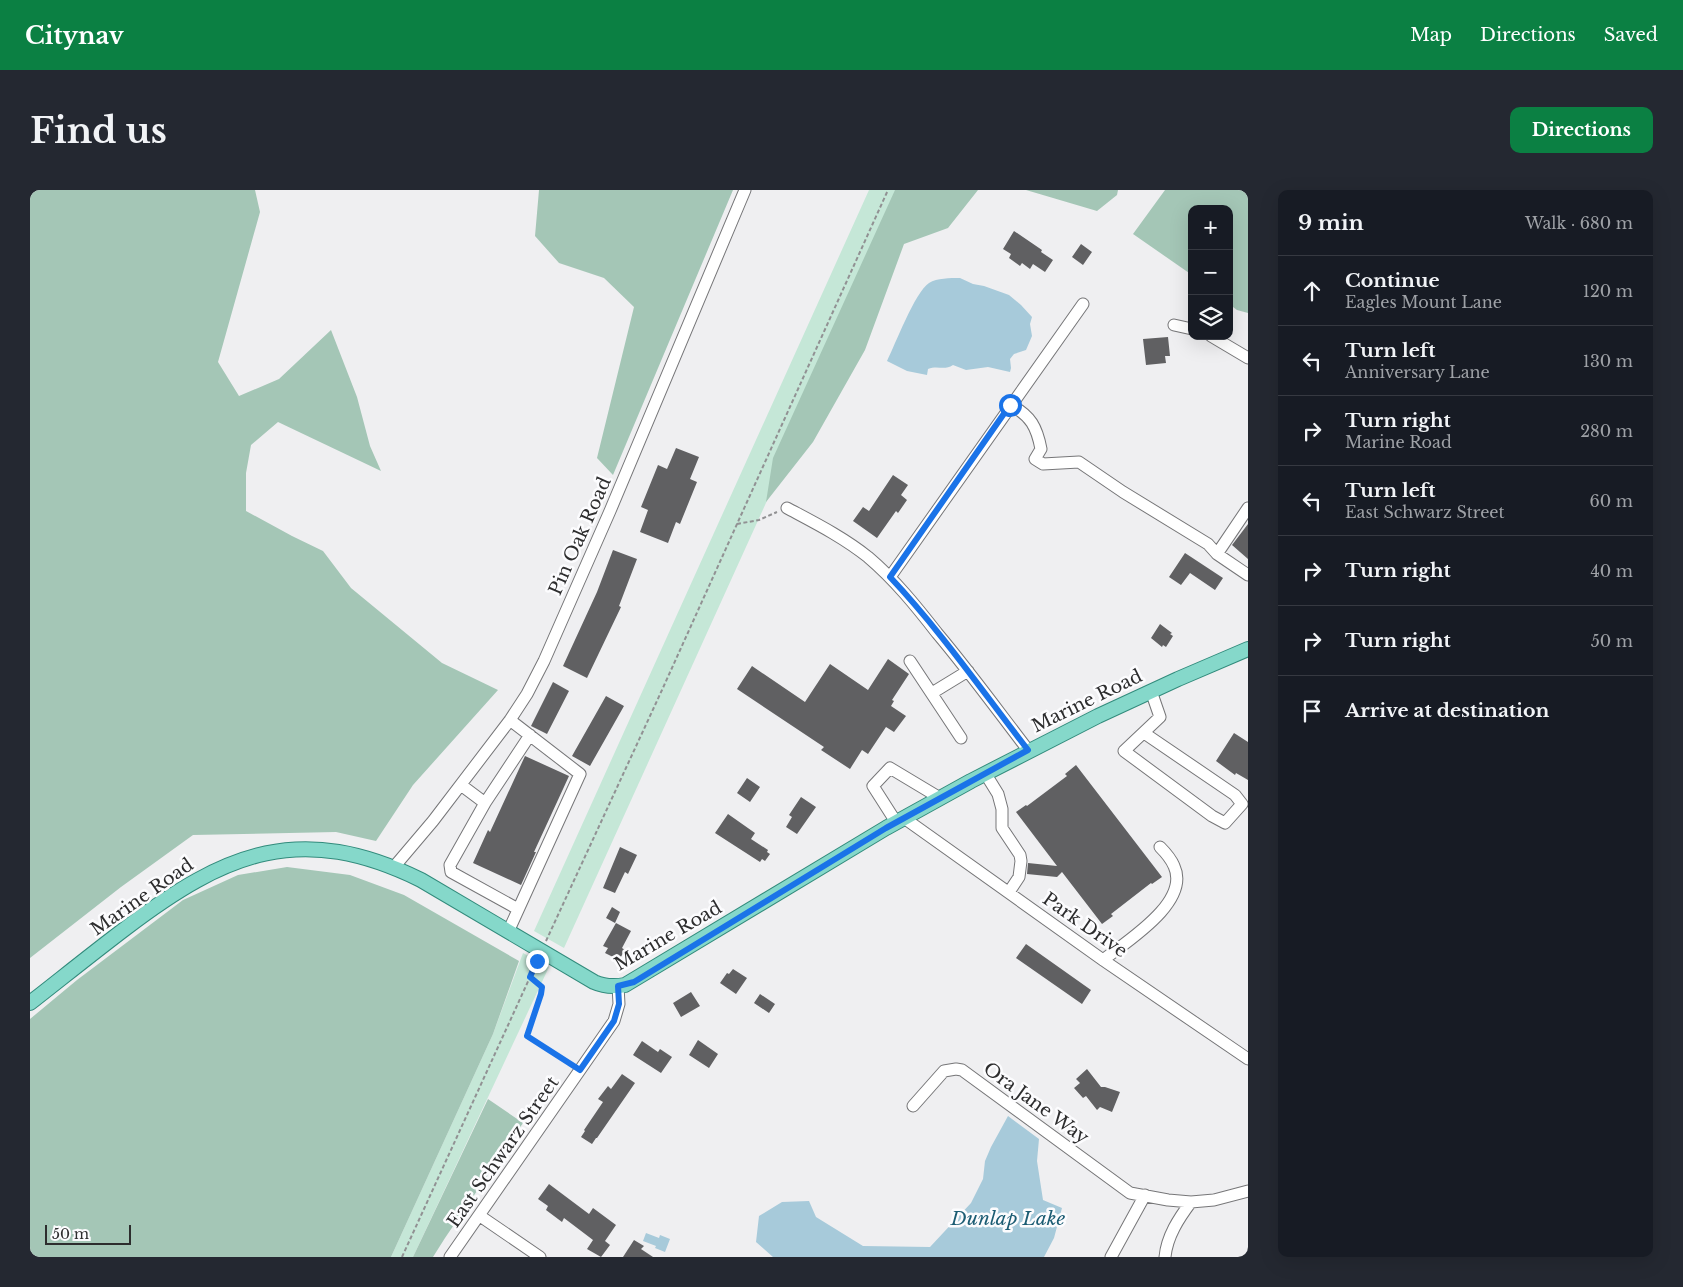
<!DOCTYPE html>
<html lang="en">
<head>
<meta charset="utf-8">
<style>
	:root { --surface:#171b24; --page:#242831; --text:#f1f3f6; --muted:#9ea1a6; --line:#363941; --accent:#0b8043 }
	body { margin:0; font-family:"Libre Baskerville",serif; background:var(--page); color:var(--text) }
	.controls { position:absolute; right:15px; top:15px; display:grid; overflow:hidden; border-radius:10px; box-shadow:0 5px 20px #0002 }
	.controls button { width:45px; height:45px; display:grid; place-items:center; padding:0; border:0; border-bottom:1px solid var(--line); background:var(--surface); color:var(--text); font:25px sans-serif }
	.scale { position:absolute; left:15px; bottom:12px; width:86px; box-sizing:border-box; padding-left:5px; border:2px solid #2d2d2e; border-top:0; font-size:14px; line-height:18px; white-space:nowrap; color:#2d2d2e; -webkit-text-stroke:4px #fcfcfe; paint-order:stroke }
	.stop { position:absolute; width:15px; height:15px; margin:-11px; border:4px solid #1a73e8; border-radius:50%; background:#fff }
	.stop.end { background:#1a73e8; border-color:#fff; box-shadow:0 1px 5px #0008 }
	.list { margin:0; padding:0; list-style:none }
	h2 { display:flex; justify-content:space-between; align-items:center; height:65px; margin:0; padding:0 20px; font-size:21px }
	h2 small { font-size:16px; font-weight:400; color:var(--muted) }
	.list li { display:grid; grid-template-columns:32px 1fr auto; gap:15px; align-items:center; box-sizing:border-box; height:70px; padding:0 20px; border-top:1px solid var(--line) }
	.list b { display:block; font-size:19px; white-space:nowrap }
	.list p { margin:0; font-size:16px; white-space:nowrap; color:var(--muted) }
	.list em { font-size:16px; font-style:normal; color:var(--muted) }
	.icon { flex:none; width:28px; height:28px; fill:none; stroke:currentColor; stroke-width:2; stroke-linecap:round; stroke-linejoin:round }
	.map { position:relative; flex:none; width:1218px; height:1067px; overflow:hidden; border-radius:10px }
	header { display:flex; align-items:center; gap:30px; box-sizing:border-box; height:70px; padding:0 25px; background:var(--accent); color:#fff }
	header strong { font-size:24px }
	nav { display:flex; gap:28px; margin-inline-start:auto; font-size:18px }
	.intro { display:flex; align-items:center; justify-content:space-between; box-sizing:border-box; height:120px; padding:0 30px }
	h1 { margin:0; font-size:35px }
	.button { padding:12px 22px; border-radius:10px; background:var(--accent); color:#fff; font-size:18px; font-weight:700 }
	main { display:flex; gap:30px; padding:0 30px }
	aside { flex:1; background:var(--surface); border-radius:10px; box-shadow:0 5px 20px #0002 }
	.map>svg:first-child { display:block }
	.green { fill:#c5e7d7 }
	.forest { fill:#a4c6b6 }
	.water { fill:#a7cada }
	.building { fill:#606062 }
	.lines { fill:none; stroke-linecap:round; stroke-linejoin:round }
	.minor-casing { stroke:#767678; stroke-width:13 }
	.major-casing { stroke:#328b7c; stroke-width:16 }
	.path { stroke:#919193; stroke-width:2; stroke-dasharray:4 2.5; stroke-linecap:butt }
	.minor { stroke:#fff; stroke-width:11 }
	.major { stroke:#85d8ca; stroke-width:14 }
	.route { stroke:#1a73e8; stroke-width:6 }
	.labels { text-anchor:middle; dominant-baseline:central; stroke-width:5; stroke-linejoin:round; paint-order:stroke }
	.street-label { font-size:18px; fill:#2d2d2e; stroke:#fcfcfe }
	.water-label { font-size:19px; font-style:italic; fill:#1b5c73; stroke:#fcfcfe }
</style>
</head>
<body>
<header>
<strong>Citynav</strong>
<nav><a>Map</a><a>Directions</a><a>Saved</a></nav>
</header>
<div class="intro"><h1>Find us</h1><a class="button">Directions</a></div>
<main>
<div class="map">
<svg width="1218" height="1067" viewBox="0 0 1218 1067">
	<rect width="100%" height="100%" fill="#efeff1"/>
	<path class="green" d="M839 0H878L534 758 504 741Z
		M493 763 519 777 383 1067H361L463 844Z"/>
	<path class="forest" d="M0 0H225L230 22 188 172 209 206 249 189 301 140 327 207 340 256 351 281 248 232 221 255 216 283V321L262 346 293 361 321 398 412 473 468 500 383 595 346 651 306 642 163 645 91 697 0 768Z
		M509 0H703L583 285 567 268 604 117 574 88 529 73 505 46Z
		M865 0H948L918 38 874 54 835 160 783 252 736 312 743 268Z
		M996 0H1088L1087 5 1067 21Z
		M1135 0H1218V123L1207 120 1199 114V19H1162V85L1103 44Z
		M257 677 320 685 374 705 489 771 463 844 361 1067H0V829L47 790 153 710 208 685Z
		M458 909 493 933 415 1048 403 1067H383Z"/>
	<path class="water" d="M930 88 943 94 954 96 979 105 991 115 1002 127 1000 134 1002 146 996 160 984 164 980 169 981 178 980 182 958 177 936 180 923 175C914 181 908 175 898 179L897 185 877 181 857 171C865 155 885 102 899 93 907 88 920 88 930 88Z
		M978 926 1009 949 1007 971 1013 1010 1032 1018 1024 1048 1014 1067H743L726 1052 729 1026 752 1012 779 1011 786 1027 833 1056 900 1057 941 1013 953 989 955 971 961 957Z
		M616 1043 629 1048 630 1045 640 1049 635 1062 625 1058 626 1056 613 1051Z"/>
	<path class="building" d="M984 41 1012 60 1011 62 1023 70 1015 82 1003 74 1000 79 992 73 990 76 979 68 981 64 973 59Z
		M1051 54 1062 62 1053 75 1042 67Z
		M1138 147 1140 166H1135L1136 173 1116 175 1113 149Z
		M646 258 669 267 660 289 667 292 650 334 646 332 638 353 610 342 618 320 611 317 628 275 637 279Z
		M863 285 878 295 871 305 877 310 868 323 866 321 847 348 823 331 833 317 839 321Z
		M1218 334V369L1202 355Z
		M583 360 607 369 589 416 591 417 557 488 533 476 567 402Z
		M1155 363 1193 388 1185 400 1160 383 1151 395 1139 387Z
		M1130 434 1142 443 1140 444 1143 446 1136 457 1133 455 1132 457 1121 448Z
		M858 469 879 484 862 510 864 511 861 516 876 526 864 542 856 537 838 564 832 560 820 579 791 560 794 557 707 499 722 476 775 512 800 474 838 500Z
		M523 492 539 501 517 544 501 536Z
		M576 506 594 516 560 576 542 566Z
		M1204 543 1218 552V590L1206 583 1205 585 1186 571Z
		M495 566 539 586 504 662H506L491 695 443 673 458 640 460 642Z
		M1046 575 1132 687 1122 694 1121 693 1081 724 1083 726 1072 734 1032 682 1027 687 997 684 998 673 1027 676 986 622 996 615 997 616 1037 586 1035 584Z
		M717 588 730 597 720 612 707 603Z
		M771 607 786 617 767 644 756 637 762 627 759 625Z
		M698 624 725 643 721 649 738 660 737 662 740 664 735 671 732 669 730 672 685 643Z
		M590 657 607 665 598 684 595 682 585 703 573 698Z
		M582 717 590 722 585 733 576 728Z
		M586 733 601 741 592 758 595 760 589 770 575 763 578 758 573 756Z
		M996 754 1061 800 1052 814 986 768Z
		M703 779 717 788 706 804 690 793 697 783 699 784Z
		M661 802 670 816 651 827 643 813Z
		M730 804 745 814 739 823 724 813Z
		M668 850 688 864 679 878 659 865Z
		M612 851 628 862 630 859 642 867 631 883 603 865Z
		M1057 879 1071 897H1075L1090 902 1082 922 1070 917 1067 920 1056 906 1053 908 1044 898 1050 893 1046 889Z
		M592 884 605 893 567 948H566L562 954 551 947 555 941 554 940 573 912 568 909 578 896 581 899Z
		M519 994 559 1024 563 1018 586 1035 575 1051 580 1055 571 1067 557 1059 563 1050 534 1028 532 1032 516 1020 518 1016 508 1009Z
		M604 1050 614 1056 611 1059 623 1067H593Z"/>
	<g class="lines">
		<defs>
			<path id="minor" d="M1144 135 1162 139
				M1181 146 1218 168
				M980 215C1001 225 1007 238 1011 259L1005 269 1013 274 1049 272 1093 302 1178 354 1187 364 1218 385
				M757 318C785 333 813 347 838 367 865 390 886 416 907 443 939 481 968 521 998 560
				M1187 364 1218 318
				M860 387 1053 114
				M880 471 931 548
				M902 503 938 481
				M1114 543 1205 605 1212 614 1195 633 1182 626 1094 561 1130 527 1121 501
				M955 583 968 604 972 619V638L990 665 991 671 989 687 979 702
				M431 595 455 613
				M874 628 1073 770 1218 869
				M866 632 843 596 860 578 910 608
				M364 677 403 631 480 530 497 504 514 471 580 321 715 0
				M488 719 421 682 420 675 455 613 500 545
				M478 742 550 584 480 530
				M1073 770C1097 751 1161 712 1144 676 1141 669 1135 662 1130 657
				M883 916 914 881 926 879 932 880 1100 1003 1138 1010 1161 1012 1184 1010 1218 1001
				M450 1026 510 1067
				M420 1067 584 831 589 814 588 796
				M1081 1067 1115 1005
				M1135 1067C1137 1046 1149 1028 1161 1012"/>
			<path id="major" d="M0 813C32 788 63 763 96 738 196 662 271 631 391 690L564 792C575 797 584 797 595 795L856 638 941 591 1068 526 1148 489 1218 459"/>
		</defs>
		<use href="#minor" class="minor-casing"/>
		<use href="#major" class="major-casing"/>
		<path class="path" d="M707 334 729 330 747 322
			M516 751 632 500 858 0
			M500 787 511 797V804L497 846 540 873
			M372 1067 506 774"/>
		<use href="#minor" class="minor"/>
		<use href="#major" class="major"/>
	</g>
	<g class="lines">
		<path class="route" d="M507 771 500 787 512 797 511 804 497 846 550 880 584 831 589 814 588 796 604 792 856 638 998 560C953 502 910 440 860 387L980 215"/>
	</g>
	<g class="labels">
		<g class="street-label">
			<text transform="translate(550 346) rotate(-66)">Pin Oak Road</text>
			<text transform="translate(1057 511) rotate(-26)">Marine Road</text>
			<text transform="translate(112 707) rotate(-35)">Marine Road</text>
			<text transform="translate(1055 735) rotate(35)">Park Drive</text>
			<text transform="translate(638 746) rotate(-30)">Marine Road</text>
			<text transform="translate(1006 913) rotate(36)">Ora Jane Way</text>
			<text transform="translate(473 962) rotate(-55)">East Schwarz Street</text>
		</g>
		<g class="water-label">
			<text x="978" y="1028">Dunlap Lake</text>
		</g>
	</g>
</svg>
<div class="controls">
<button>+</button>
<button>−</button>
<button><svg class="icon" aria-label="layers" viewBox="0 0 24 24"><path d="M12 4l9 5-9 5-9-5zM3 14l9 5 9-5"/></svg></button>
</div>
<div class="scale">50 m</div>
<div class="stop" style="left:980px;top:215px"></div>
<div class="stop end" style="left:507px;top:771px"></div>
</div>
<aside>
<h2>9 min<small>Walk · 680 m</small></h2>
<ul class="list">
<li><svg class="icon" aria-label="ahead" viewBox="0 0 24 24"><path d="M12 20V5M6 11l6-6 6 6"/></svg><div><b>Continue</b><p>Eagles Mount Lane</p></div><em>120 m</em></li>
<li><svg class="icon" aria-label="left" viewBox="0 0 24 24"><path d="M17 20v-9H6M10 6l-5 5 5 5"/></svg><div><b>Turn left</b><p>Anniversary Lane</p></div><em>130 m</em></li>
<li><svg class="icon" aria-label="right" viewBox="0 0 24 24"><path d="M7 20v-9h11M14 6l5 5-5 5"/></svg><div><b>Turn right</b><p>Marine Road</p></div><em>280 m</em></li>
<li><svg class="icon" aria-label="left" viewBox="0 0 24 24"><path d="M17 20v-9H6M10 6l-5 5 5 5"/></svg><div><b>Turn left</b><p>East Schwarz Street</p></div><em>60 m</em></li>
<li><svg class="icon" aria-label="right" viewBox="0 0 24 24"><path d="M7 20v-9h11M14 6l5 5-5 5"/></svg><div><b>Turn right</b></div><em>40 m</em></li>
<li><svg class="icon" aria-label="right" viewBox="0 0 24 24"><path d="M7 20v-9h11M14 6l5 5-5 5"/></svg><div><b>Turn right</b></div><em>50 m</em></li>
<li><svg class="icon" aria-label="arrive" viewBox="0 0 24 24"><path d="M6 21V4h12l-3 4 3 4H6"/></svg><div><b>Arrive at destination</b></div></li>
</ul>
</aside>
</main>
</body>
</html>
